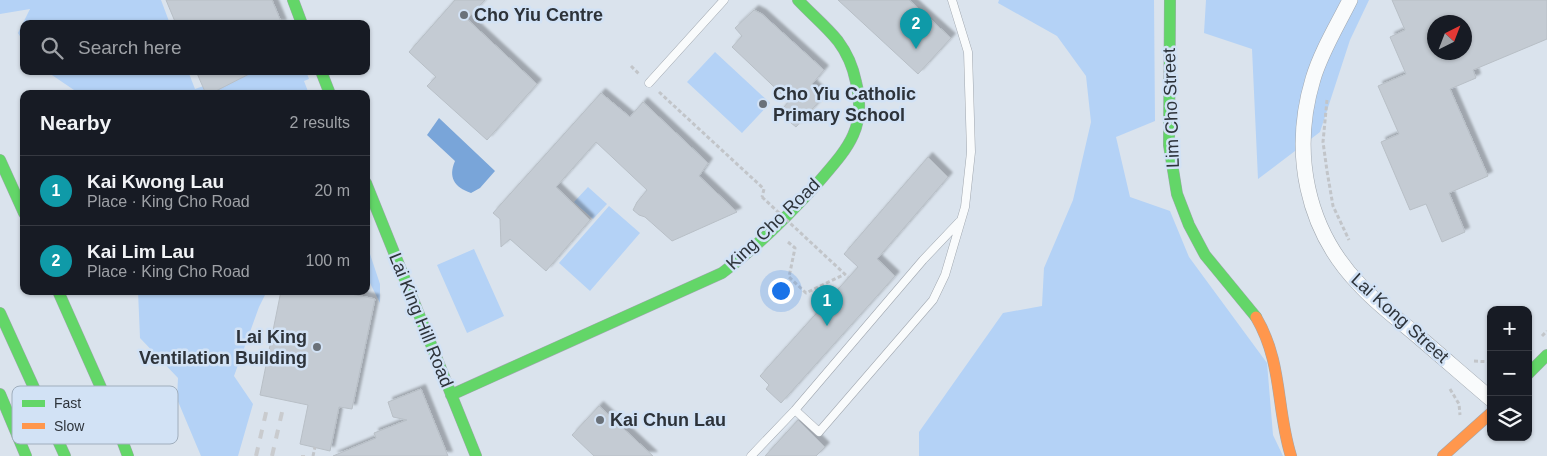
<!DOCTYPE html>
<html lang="en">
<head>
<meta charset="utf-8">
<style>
	:root { --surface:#171b24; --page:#20242c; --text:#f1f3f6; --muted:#9ea1a6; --line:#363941; --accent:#1a73e8 }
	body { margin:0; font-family:Helvetica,sans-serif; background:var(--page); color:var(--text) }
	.controls { position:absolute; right:15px; bottom:15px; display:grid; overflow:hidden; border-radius:10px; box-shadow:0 1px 4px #0004 }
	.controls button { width:45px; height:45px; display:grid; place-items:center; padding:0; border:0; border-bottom:1px solid var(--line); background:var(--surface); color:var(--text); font:25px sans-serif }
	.compass { position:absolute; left:1427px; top:15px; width:45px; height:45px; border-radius:50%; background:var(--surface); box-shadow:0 1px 4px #0004; rotate:42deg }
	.you { position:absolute; left:780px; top:290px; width:18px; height:18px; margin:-12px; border:4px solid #fff; border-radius:50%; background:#1a73e8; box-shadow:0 0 0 8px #1a73e833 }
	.badge { display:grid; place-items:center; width:32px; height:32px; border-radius:50%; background:var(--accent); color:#fff; font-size:16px; font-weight:700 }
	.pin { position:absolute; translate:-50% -41px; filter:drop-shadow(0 1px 2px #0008) }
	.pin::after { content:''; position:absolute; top:26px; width:18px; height:15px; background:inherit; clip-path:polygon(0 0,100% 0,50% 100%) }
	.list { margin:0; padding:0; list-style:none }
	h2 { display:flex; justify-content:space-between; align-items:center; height:65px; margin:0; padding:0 20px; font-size:21px }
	h2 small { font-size:16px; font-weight:400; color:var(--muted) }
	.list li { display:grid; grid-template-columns:32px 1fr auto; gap:15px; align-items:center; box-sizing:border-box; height:70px; padding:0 20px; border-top:1px solid var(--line) }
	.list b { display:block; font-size:19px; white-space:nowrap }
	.list p { margin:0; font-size:16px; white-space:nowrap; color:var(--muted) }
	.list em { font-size:16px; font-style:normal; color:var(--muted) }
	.icon { flex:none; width:28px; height:28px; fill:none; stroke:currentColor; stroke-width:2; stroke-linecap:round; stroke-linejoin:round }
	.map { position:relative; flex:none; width:1547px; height:456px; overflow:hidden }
	.search { position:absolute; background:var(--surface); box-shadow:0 1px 4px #0004; left:20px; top:20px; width:350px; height:55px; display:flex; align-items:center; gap:12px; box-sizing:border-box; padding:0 18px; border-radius:10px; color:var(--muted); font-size:19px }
	.panel { position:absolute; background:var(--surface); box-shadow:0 1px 4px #0004; left:20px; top:90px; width:350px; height:205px; border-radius:10px }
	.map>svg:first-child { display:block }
	.green { fill:#b4d2f6 }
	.water { fill:#79a5d9 }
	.building { fill:#c4cbd3; stroke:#b8bfc6; fill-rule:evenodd; filter:url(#shadow) }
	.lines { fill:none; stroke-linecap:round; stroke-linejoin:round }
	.lane-casing { stroke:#a0a7af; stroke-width:9 }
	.street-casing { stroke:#a0a7af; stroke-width:16 }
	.fast-casing { stroke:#a0a7af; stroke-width:12 }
	.slow-casing { stroke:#a0a7af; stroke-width:12 }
	.path { stroke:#c2c5c9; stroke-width:3; stroke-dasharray:4 2.5; stroke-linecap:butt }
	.lane { stroke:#f9fbfc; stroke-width:8 }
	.street { stroke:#f9fbfc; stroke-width:15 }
	.fast { stroke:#63d668; stroke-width:11 }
	.slow { stroke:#ff974d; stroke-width:11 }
	.rail { stroke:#c9cbce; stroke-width:4; stroke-dasharray:9 9; stroke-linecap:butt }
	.path-bridge { stroke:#c2c5c9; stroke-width:3; stroke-dasharray:4 2.5; stroke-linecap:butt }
	.poi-dot { fill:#6a7179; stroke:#d2e2f5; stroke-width:2 }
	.labels { text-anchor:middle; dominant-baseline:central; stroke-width:5; stroke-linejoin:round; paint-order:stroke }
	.poi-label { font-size:18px; font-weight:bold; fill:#2d333a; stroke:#d2e2f5; text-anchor:start }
	.street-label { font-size:18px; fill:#2d333a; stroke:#d2e2f5 }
	.key { fill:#d2e2f5; stroke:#a0aebd; stroke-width:1 }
	.key-label { font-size:14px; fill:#2d333a }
</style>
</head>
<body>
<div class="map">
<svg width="1547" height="456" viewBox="0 0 1547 456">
	<defs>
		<filter id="shadow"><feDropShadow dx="4.5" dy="-4.5" stdDeviation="1" flood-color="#0004"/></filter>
	</defs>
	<rect width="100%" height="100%" fill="#dae3ed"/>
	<path class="green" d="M0 0H161L170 24H24V43L18 33 30 9 0 14Z
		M999 0H1154L1155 121 1116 137 1130 197 1170 211 1189 257 1267 363 1273 435 1283 456H919V432L1003 313 1042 306 1044 268 1073 200 1091 122 1086 76 1057 36 998 3Z
		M1206 0H1369L1350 40 1320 132 1258 179 1252 49 1204 33Z
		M715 52 770 103 742 133 687 82Z
		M46 71H188L195 89 246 71H306L309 79 304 81 309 94H75L74 90Z
		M588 187 607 204 593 219 574 202Z
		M609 206 640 233 590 291 559 263Z
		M366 242 380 284V303L366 275Z
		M474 249 504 316 467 333 437 265Z
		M138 291H267L259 307 234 376 253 404 238 456H201L177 399 178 378 140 338Z"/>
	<path class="water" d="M439 118 495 171 480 188 471 193C454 187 448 177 455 161L427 135Z"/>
	<path class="building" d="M166 0H272L282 24H176Z
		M455 0H485L467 19 537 84 487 140 427 86 436 77 409 52Z
		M838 0H909L951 38 918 74Z
		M1392 0H1547V39L1473 70 1476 78 1450 89 1488 176 1449 193 1465 232 1442 242 1426 204 1410 210 1381 142 1399 134 1378 86 1406 74 1390 37 1405 30ZM1434 22H1464V52H1434Z
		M754 10 762 14 824 70 812 84 824 96 796 127 779 113 789 101 732 47 742 36 735 28Z
		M196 71H255L210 94H206Z
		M601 93 630 117 643 102 708 163 699 176 737 212 672 241 645 217 639 215 633 210 637 202 647 190 596 142 556 187 590 220 546 271 510 239 501 247 500 219 493 213Z
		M928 157 948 177 877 259 895 276 781 403 766 389 769 385 760 376 858 267 844 254Z
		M281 291H337L375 299 352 409 339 407 330 451 300 444 308 405 260 395Z
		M421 389 448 456H333L376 438 374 433 407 420 393 417 388 402Z
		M599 406 653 456H594L572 435Z
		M798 420 825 447 816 456H765Z"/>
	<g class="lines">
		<defs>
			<path id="lane" d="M649 83 724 0
				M795 410 819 432 933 300 945 275 965 207 971 152 968 52 952 0
				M751 456 795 410 923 260 959 222"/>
			<path id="street" d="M1350 0C1337 26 1321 52 1313 79 1291 152 1306 229 1359 284 1375 302 1395 317 1413 332 1439 354 1465 377 1491 399"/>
			<path id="fast" d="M293 0 302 24
				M1170 0 1169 145 1177 194 1189 225 1205 255 1256 317
				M321 71 330 94
				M0 160 24 213
				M366 183 476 456
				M58 291 110 408 128 456
				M0 313 65 456
				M1528 374 1547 355
				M0 394 26 456
				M451 395 722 273C757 247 787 217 816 185 845 151 868 130 856 82 853 67 847 53 838 41 826 26 811 14 798 0"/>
			<path id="slow" d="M1256 317C1283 363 1276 408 1291 456
				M1443 456 1491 413"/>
		</defs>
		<use href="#lane" class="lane-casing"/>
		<use href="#street" class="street-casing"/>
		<use href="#fast" class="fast-casing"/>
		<use href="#slow" class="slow-casing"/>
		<path class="path" d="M631 66 639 74
			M659 92 764 189 762 197
			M1327 100 1323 142 1327 171 1333 206 1349 240
			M788 242 795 248 789 277 806 293 845 274
			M1542 336 1547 331
			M1474 361 1491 362
			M1450 389 1459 404 1460 415
			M313 456 315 447"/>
		<use href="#lane" class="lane"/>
		<use href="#street" class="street"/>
		<use href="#fast" class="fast"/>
		<use href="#slow" class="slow"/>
		<path class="rail" d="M256 456 268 404
			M272 456 283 408
			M303 456V455"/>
		<path class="path-bridge" d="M762 197 848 277"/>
	</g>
	<g class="poi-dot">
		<circle cx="464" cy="15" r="5"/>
		<circle cx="763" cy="104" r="5"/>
		<circle cx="317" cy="347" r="5"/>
		<circle cx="600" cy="420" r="5"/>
	</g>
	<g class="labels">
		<g class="poi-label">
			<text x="474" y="15">Cho Yiu Centre</text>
			<text x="773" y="94">Cho Yiu Catholic<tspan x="773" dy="21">Primary School</tspan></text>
			<text x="307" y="337" text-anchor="end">Lai King<tspan x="307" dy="21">Ventilation Building</tspan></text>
			<text x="610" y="420">Kai Chun Lau</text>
		</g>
		<g class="street-label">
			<text transform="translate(1171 108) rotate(-92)">Lim Cho Street</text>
			<text transform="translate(773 224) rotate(-44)">King Cho Road</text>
			<text transform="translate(1400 318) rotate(42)">Lai Kong Street</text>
			<text transform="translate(421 320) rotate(68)">Lai King Hill Road</text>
		</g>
	</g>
	<rect x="12" y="386" width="166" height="58" rx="8" class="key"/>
	<rect x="22" y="400" width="23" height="7" fill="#63d668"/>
	<rect x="22" y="423" width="23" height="6" fill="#ff974d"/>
	<g class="key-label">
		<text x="54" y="408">Fast</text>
		<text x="54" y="431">Slow</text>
	</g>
</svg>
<div class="controls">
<button>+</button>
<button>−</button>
<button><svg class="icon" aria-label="layers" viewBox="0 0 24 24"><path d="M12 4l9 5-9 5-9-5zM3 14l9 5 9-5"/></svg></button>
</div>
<svg class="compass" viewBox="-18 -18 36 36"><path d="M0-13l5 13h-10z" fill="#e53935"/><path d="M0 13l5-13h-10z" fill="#9ea1a6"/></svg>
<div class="you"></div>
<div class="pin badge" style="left:827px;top:326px;background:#0f9aa8">1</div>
<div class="pin badge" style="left:916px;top:49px;background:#0f9aa8">2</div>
<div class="search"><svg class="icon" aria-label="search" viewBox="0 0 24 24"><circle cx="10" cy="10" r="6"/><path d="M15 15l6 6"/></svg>Search here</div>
<section class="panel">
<h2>Nearby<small>2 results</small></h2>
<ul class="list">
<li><span class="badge" style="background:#0f9aa8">1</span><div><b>Kai Kwong Lau</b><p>Place · King Cho Road</p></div><em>20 m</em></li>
<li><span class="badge" style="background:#0f9aa8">2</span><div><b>Kai Lim Lau</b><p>Place · King Cho Road</p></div><em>100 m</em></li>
</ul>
</section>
</div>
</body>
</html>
